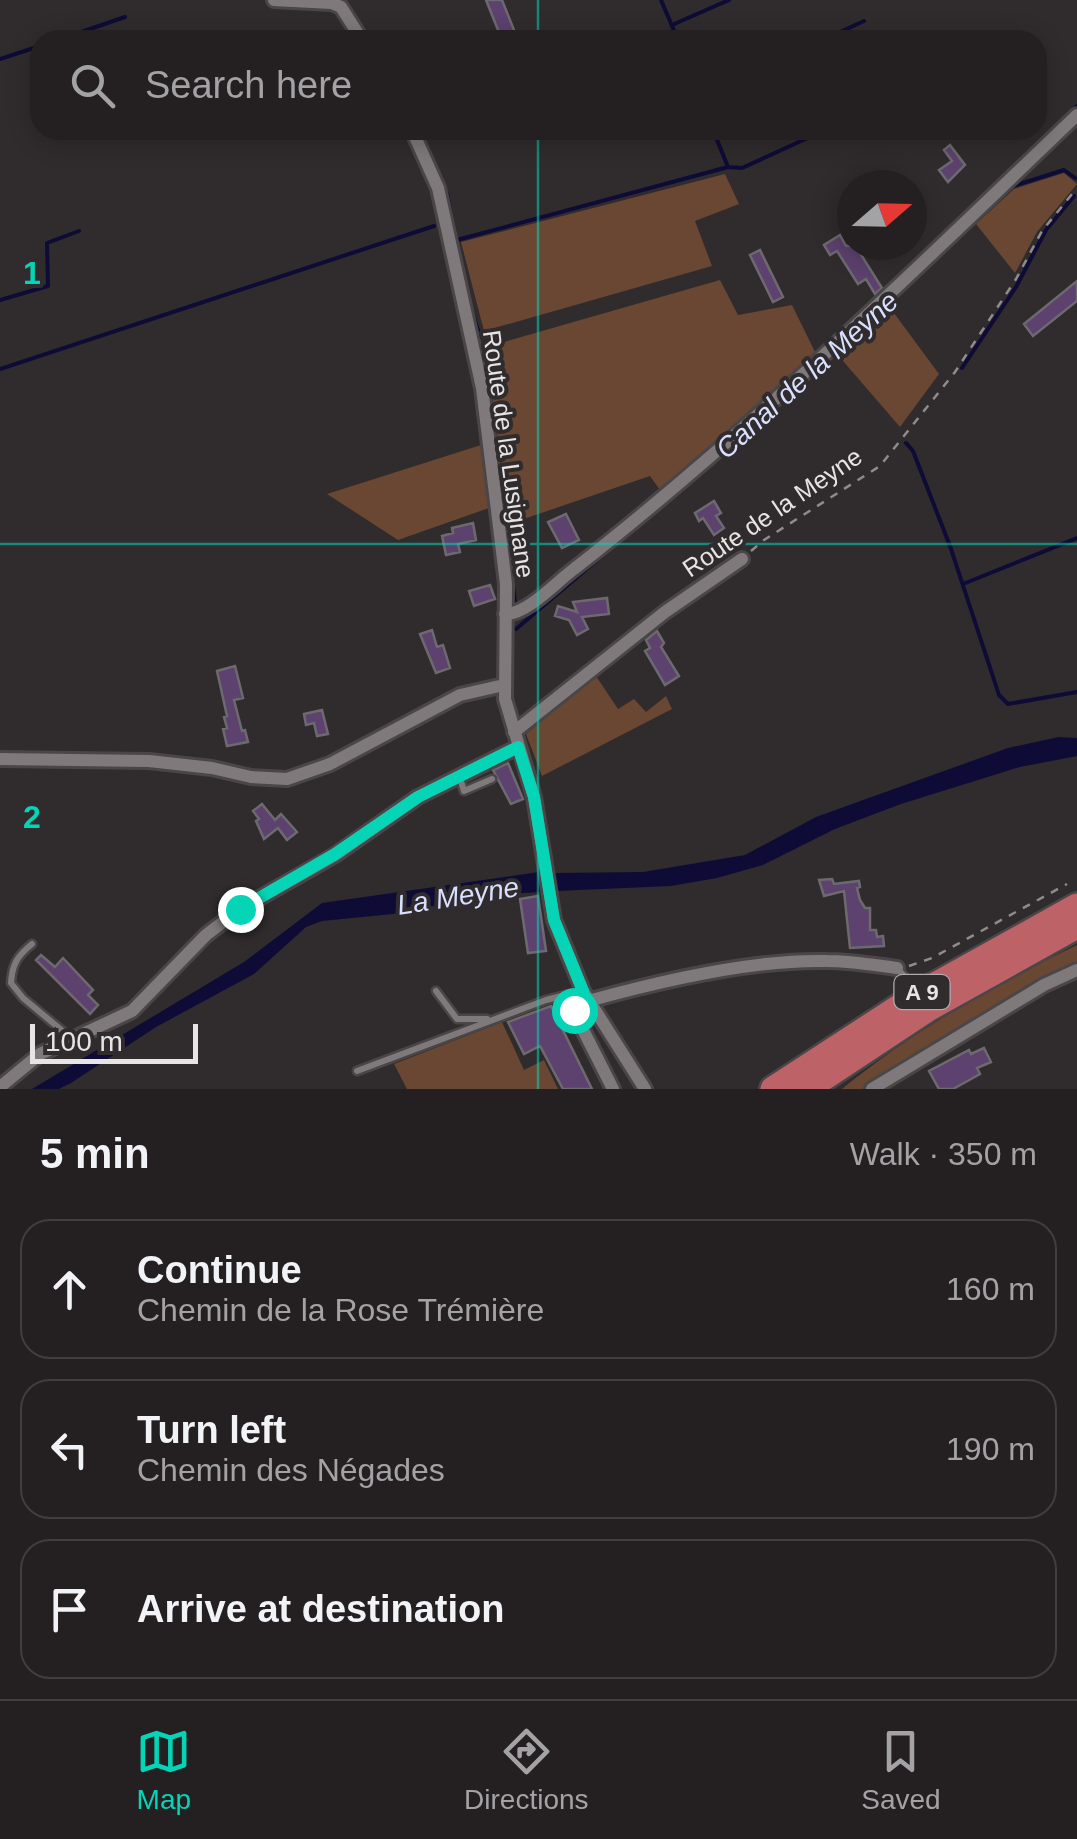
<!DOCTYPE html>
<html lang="en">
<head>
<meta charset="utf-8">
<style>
	:root { --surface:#242022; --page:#2c282a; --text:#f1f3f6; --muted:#a3a3a5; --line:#413e40; --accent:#05d5b6 }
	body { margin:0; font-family:Arial,sans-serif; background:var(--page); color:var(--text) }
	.compass { position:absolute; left:837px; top:170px; width:90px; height:90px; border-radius:50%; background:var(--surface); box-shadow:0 5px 25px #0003; rotate:70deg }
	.scale { position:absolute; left:30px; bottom:25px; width:168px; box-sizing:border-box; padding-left:10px; border:5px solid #e7e4e5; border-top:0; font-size:28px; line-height:35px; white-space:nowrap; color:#e7e4e5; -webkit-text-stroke:8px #302b2d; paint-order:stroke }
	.stop { position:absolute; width:30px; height:30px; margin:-22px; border:8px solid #05d5b6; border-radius:50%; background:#fff }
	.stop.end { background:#05d5b6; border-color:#fff; box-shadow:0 2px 10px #0008 }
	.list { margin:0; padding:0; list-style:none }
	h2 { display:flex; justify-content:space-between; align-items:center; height:130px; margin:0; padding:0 40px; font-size:42px }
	h2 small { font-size:32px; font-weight:400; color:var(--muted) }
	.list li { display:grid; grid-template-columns:65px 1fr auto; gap:30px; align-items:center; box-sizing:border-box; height:140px; margin:0 20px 20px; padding:0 20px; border:2px solid var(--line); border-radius:30px }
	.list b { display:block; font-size:38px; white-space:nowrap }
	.list p { margin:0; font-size:32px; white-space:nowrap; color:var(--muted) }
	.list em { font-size:32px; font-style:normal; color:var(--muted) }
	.icon { flex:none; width:55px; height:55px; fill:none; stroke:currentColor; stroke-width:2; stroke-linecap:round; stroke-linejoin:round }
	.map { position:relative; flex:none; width:1077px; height:1089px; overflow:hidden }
	.search { position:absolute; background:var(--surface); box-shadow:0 5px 25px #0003; left:30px; right:30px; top:30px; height:110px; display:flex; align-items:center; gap:25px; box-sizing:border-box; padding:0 35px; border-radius:30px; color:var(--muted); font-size:38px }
	.sheet { height:610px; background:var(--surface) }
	nav { display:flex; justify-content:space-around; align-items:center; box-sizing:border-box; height:140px; border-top:2px solid var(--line); background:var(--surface); font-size:28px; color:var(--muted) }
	nav a { display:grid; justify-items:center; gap:5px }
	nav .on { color:var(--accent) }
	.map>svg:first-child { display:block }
	.green { fill:#694732 }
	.water { fill:#0e0c36 }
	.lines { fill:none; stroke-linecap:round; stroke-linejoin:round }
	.stream { stroke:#0e0c36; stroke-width:4 }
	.building { fill:#5d416e; stroke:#6c6a6e; stroke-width:2.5 }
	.lane-casing { stroke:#4a4648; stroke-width:11 }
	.street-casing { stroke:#4a4648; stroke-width:18 }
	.highway-casing { stroke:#4a4648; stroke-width:30 }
	.path { stroke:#908c8e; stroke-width:2.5; stroke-dasharray:8 8; stroke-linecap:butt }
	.lane { stroke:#7f797c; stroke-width:6 }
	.street { stroke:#7f797c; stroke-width:12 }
	.highway { stroke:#bd6266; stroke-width:25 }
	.route { stroke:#05d5b6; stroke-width:12 }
	.grid { fill:none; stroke:#05d5b6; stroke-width:2.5; stroke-opacity:0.55 }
	.labels { text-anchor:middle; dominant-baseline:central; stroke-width:8; stroke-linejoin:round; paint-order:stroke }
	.shield { fill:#302b2d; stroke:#b0acae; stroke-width:2.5 }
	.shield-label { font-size:22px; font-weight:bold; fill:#e7e4e5 }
	.street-label { font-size:25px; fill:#e7e4e5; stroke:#302b2d }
	.water-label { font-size:28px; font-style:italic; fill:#d9dffe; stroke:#302b2d }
	.grid-label { font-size:32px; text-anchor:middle; font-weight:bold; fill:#05d5b6; stroke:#302b2d; stroke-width:8; stroke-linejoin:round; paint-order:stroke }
</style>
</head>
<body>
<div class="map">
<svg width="1077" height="1089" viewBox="0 0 1077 1089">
	<rect width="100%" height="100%" fill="#302b2d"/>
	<path class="green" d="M1064 173 1077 184 1037 232 1015 273 976 224 1014 189Z
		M725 174 739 204 695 221 712 266 484 331 461 242Z
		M720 280 738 315 792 305 816 354 660 490 650 476 509 524 486 347Z
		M891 309 939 374 900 427 837 354Z
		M481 445 489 508 398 540 327 494Z
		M596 676 618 709 634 699 646 712 666 696 672 709 542 776 526 734Z
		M1077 945V965L1043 977 862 1089H842C913 1031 994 985 1077 945Z
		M502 1022 524 1070 544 1060 558 1089H407L394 1064Z"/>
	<path class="water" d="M1059 737 1077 738V756L1020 767 901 804 835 829 763 865 717 878 671 886 557 891 554 873 643 872 745 855 816 817 1008 748Z
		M539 872 543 892 468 896 413 912 322 921 306 927 254 974 156 1027 71 1083 59 1089H32L244 962 322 903Z"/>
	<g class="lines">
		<path class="stream" d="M661 0 678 40
			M672 25 729 0
			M58 40 125 17
			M823 40 864 21
			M0 59 40 46
			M423 140 447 194 461 264
			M1032 150 1077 106
			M728 167 742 168 825 130
			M981 216 1013 186 1064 170 1075 178
			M457 240 728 167 713 130
			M468 298 480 337
			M0 300 48 286 47 243 79 231
			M483 350 515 602
			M962 368 1016 287 1046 230 1074 196
			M0 369 434 226
			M906 443 913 451 950 546 999 695 1008 704 1077 692
			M963 584 1077 538
			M516 629 655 511"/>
	</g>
	<path class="building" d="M486 0H502L518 40H502Z
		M950 145 965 165 948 182 939 170 952 161 944 150Z
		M840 235 846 246 855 245 882 288 875 294 866 279 858 284 837 251 830 255 824 245Z
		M760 250 783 297 773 302 750 255Z
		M1077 281V301L1033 336 1024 324Z
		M714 501 721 513 716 516 724 528 714 535 703 518 699 521 695 513Z
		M566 514 579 540 562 548 548 522Z
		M473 523 476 540 458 544 460 552 446 555 442 536 453 533 452 528Z
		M490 585 495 599 474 606 469 591Z
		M607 598 609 614 582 617 588 629 577 635 569 620 555 616 558 606 577 612 573 602Z
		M432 630 437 647 443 645 450 668 436 673 420 634Z
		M657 631 664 643 661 647 679 676 665 685 645 651 650 648 646 640Z
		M235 666 243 698 234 700 242 731 245 730 248 742 227 746 223 729 227 728 224 717 227 716 217 671Z
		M322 710 328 734 317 736 314 723 306 725 304 714Z
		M508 763 523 799 511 804 493 770Z
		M262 804 275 820 281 814 297 832 287 840 278 828 264 839 256 821 259 819 253 811Z
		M832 879 834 884 859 881 860 887 857 888 860 900 865 908H870V930H876L877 937 883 936 884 946 850 948 844 891 824 896 819 880Z
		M538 896 546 951 528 953 520 899Z
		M41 955 55 967 63 958 93 990 88 995 98 1005 90 1014 36 960Z
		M551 1006 592 1089H563L540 1046 524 1054 508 1022Z
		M984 1048 991 1062 977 1068 980 1074 953 1089H939L929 1071 969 1050 971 1054Z"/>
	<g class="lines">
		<defs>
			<path id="lane" d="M459 775 464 791 492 779
				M32 944C17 956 12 965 11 983L23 998 71 1038
				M898 969 916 990
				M436 991 457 1019H487
				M357 1071 546 1000 581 991"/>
			<path id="street" d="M274 0 332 3 341 7 362 40
				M412 130 438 188 482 388 506 584 505 699 534 797 554 920 583 991 645 1089
				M505 614C528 614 556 582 574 569 752 430 914 271 1077 115
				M514 732 665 612 742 559
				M0 759 149 761 212 768 251 777 287 779 330 764 460 695 504 685
				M583 991 573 1010 613 1089
				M588 1001C660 981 753 959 827 961 850 961 874 965 897 968
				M0 1087 40 1054 132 1011 206 935 240 909 335 855 418 797 518 747
				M872 1089 1044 985 1077 970"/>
			<path id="highway" d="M773 1089 919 994 1077 906
				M807 1089 928 1009 1077 926"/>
		</defs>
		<use href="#lane" class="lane-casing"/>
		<use href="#street" class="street-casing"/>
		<use href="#highway" class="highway-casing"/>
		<path class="path" d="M751 551 764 540 880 466 955 372 1016 279 1042 231 1077 188
			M909 966 932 958 1067 884"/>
		<use href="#lane" class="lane"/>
		<use href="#street" class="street"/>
		<use href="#highway" class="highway"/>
	</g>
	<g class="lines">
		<path class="route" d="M240 909 335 854 418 797 518 747 534 797 554 920 583 991 574 1010"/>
	</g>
	<path class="grid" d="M538 0V40M538 130V1089M0 544H1077"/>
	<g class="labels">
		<rect class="shield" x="894.5" y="975" width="55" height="34" rx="8"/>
		<g class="shield-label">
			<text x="922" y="992">A 9</text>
		</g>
		<g class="street-label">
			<text transform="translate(509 454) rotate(82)">Route de la Lusignane</text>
			<text transform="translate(772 512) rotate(-34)">Route de la Meyne</text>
		</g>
		<g class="water-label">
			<text transform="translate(807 375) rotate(-42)">Canal de la Meyne</text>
			<text transform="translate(458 896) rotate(-9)">La Meyne</text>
		</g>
	</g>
	<g class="grid-label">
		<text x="32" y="284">1</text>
		<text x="32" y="828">2</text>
	</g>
</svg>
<svg class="compass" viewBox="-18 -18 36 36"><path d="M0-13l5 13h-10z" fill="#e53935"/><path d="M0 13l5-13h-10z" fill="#a3a3a5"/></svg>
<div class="scale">100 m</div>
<div class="stop" style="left:574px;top:1010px"></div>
<div class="stop end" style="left:240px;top:909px"></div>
<div class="search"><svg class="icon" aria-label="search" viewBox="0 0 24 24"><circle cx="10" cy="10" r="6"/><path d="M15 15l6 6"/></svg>Search here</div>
</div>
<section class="sheet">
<h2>5 min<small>Walk · 350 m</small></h2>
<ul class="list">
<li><svg class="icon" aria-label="ahead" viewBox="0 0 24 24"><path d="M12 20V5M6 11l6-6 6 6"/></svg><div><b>Continue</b><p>Chemin de la Rose Trémière</p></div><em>160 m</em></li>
<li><svg class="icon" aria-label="left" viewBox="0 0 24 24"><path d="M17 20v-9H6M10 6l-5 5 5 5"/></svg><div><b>Turn left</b><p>Chemin des Négades</p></div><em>190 m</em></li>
<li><svg class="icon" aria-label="arrive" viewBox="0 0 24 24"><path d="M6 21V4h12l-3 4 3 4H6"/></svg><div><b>Arrive at destination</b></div></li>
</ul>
</section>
<nav>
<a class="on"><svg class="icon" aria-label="map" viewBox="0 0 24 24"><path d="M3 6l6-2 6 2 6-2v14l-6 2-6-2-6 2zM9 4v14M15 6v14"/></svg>Map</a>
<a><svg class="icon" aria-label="directions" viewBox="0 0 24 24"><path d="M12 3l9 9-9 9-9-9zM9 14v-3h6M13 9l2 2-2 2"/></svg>Directions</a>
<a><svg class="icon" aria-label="saved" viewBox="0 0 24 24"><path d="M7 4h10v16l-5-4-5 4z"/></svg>Saved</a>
</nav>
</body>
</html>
